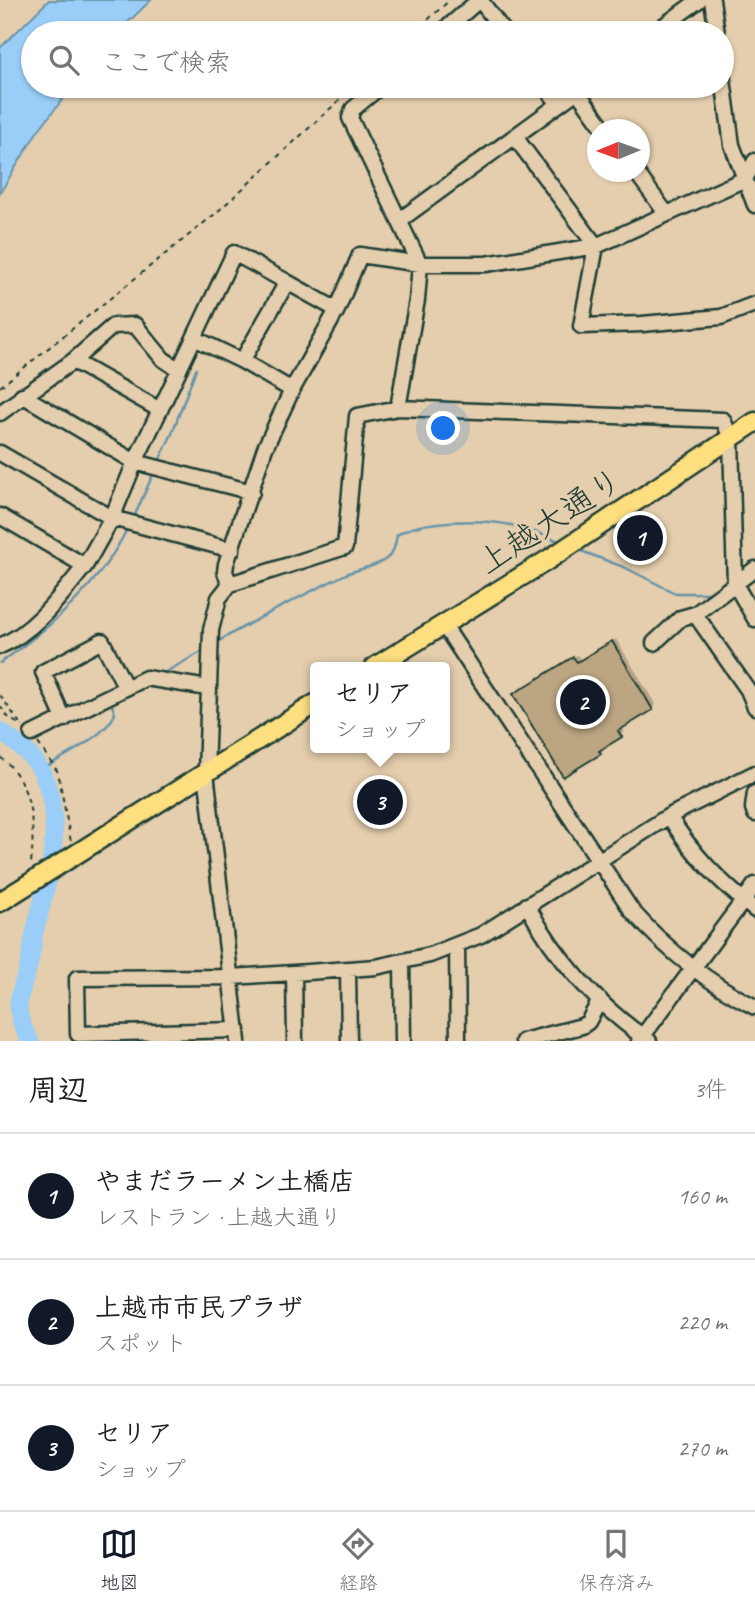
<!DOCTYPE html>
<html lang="ja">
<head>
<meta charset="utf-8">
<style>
	:root { --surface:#fff; --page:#f2f2f2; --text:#202124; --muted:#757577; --line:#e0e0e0; --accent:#111827 }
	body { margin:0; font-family:Caveat,"Klee One",sans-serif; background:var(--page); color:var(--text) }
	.compass { position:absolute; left:587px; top:119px; width:63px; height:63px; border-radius:50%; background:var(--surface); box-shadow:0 2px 5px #0004; rotate:269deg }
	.you { position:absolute; left:444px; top:429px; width:24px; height:24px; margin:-18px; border:5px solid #fff; border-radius:50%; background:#1a73e8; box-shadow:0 0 0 10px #1a73e833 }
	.badge { display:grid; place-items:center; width:46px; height:46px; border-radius:50%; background:var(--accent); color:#fff; font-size:23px; font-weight:700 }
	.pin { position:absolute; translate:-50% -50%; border:4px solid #fff; box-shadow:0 2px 7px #0006 }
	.popup { position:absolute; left:310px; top:662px; width:140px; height:91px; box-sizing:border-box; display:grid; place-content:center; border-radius:7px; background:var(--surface); filter:drop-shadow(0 2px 5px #0005); font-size:23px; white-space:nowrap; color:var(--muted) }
	.popup b { font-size:26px; color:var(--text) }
	.popup::after { content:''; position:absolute; left:50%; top:100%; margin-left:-14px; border:14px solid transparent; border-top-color:var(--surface) }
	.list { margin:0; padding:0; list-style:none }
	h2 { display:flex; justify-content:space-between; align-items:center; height:91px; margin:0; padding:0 28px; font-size:30px }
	h2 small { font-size:23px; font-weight:400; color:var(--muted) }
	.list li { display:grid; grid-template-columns:46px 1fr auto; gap:21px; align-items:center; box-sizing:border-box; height:126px; padding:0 28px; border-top:2px solid var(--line) }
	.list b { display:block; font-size:26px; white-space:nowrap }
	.list p { margin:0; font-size:23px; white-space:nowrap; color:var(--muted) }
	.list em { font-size:23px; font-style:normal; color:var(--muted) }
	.icon { flex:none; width:38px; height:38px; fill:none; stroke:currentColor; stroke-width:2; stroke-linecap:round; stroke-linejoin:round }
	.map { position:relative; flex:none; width:755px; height:1041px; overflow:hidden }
	.search { position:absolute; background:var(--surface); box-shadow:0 2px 5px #0004; left:21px; right:21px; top:21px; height:77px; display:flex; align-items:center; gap:18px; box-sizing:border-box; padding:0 24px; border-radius:38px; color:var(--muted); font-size:26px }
	.sheet { height:469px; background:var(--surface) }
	nav { display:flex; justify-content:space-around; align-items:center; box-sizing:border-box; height:98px; border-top:2px solid var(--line); background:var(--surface); font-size:19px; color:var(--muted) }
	nav a { display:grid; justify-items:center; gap:4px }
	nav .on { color:var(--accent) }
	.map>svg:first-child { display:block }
	.water { fill:#9acef8; stroke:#6994aa; stroke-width:2 }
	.shadow { fill:#0003 }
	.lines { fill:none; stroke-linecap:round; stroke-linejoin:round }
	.stream { stroke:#6994aa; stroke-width:2.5 }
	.river { stroke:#9acef8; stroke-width:18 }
	.building { fill:#bca682; stroke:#1f3d34; stroke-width:2 }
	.minor-casing { stroke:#1f3d34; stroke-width:19 }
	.major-casing { stroke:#1f3d34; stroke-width:23 }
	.path { stroke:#1f3d34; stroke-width:2; stroke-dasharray:5 5; stroke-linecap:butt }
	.minor { stroke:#e4cead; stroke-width:14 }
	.major { stroke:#fddf80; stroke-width:18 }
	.labels { text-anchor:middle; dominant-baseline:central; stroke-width:7; stroke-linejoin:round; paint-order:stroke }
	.street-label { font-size:33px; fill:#1f3d34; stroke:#e4cead }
</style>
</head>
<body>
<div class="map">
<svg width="755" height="1041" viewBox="0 0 755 1041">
	<rect width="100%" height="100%" fill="#e4cead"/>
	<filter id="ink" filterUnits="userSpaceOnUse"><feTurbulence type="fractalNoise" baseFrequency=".0143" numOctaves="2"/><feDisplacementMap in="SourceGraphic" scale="14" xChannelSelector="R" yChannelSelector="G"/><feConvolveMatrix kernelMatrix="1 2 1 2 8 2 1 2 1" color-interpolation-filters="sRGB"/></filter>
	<g filter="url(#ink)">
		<path class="water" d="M49 0H151L117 33H33V86H73L37 132 0 193V48Z"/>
		<path class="shadow" d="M639 518H649L651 549 646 553 635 523Z
			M616 639 656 705 621 727 624 732 602 747 603 749 600 753 515 694 577 655 581 660Z"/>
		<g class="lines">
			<path class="stream" d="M158 463 171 436 196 369
				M134 517 154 472
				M576 549 626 568 675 593H713
				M216 643C258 617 302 596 346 574 359 568 375 568 386 559 394 553 395 545 397 535 420 519 484 519 511 525 529 529 547 536 563 543
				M0 663C51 627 99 586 127 529
				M162 674 205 650
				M41 770C63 756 105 737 115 714L111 702"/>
			<path class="river" d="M0 731C14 742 34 755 42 772 65 822 50 873 37 923 33 937 32 951 29 965 19 999 11 1007 30 1041"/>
		</g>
		<path class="building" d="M633 522H645L647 555H634Z
			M612 641 653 710 618 731 622 737 599 751 601 754 563 777 513 694 573 657 577 662Z"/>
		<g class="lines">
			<defs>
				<path id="minor" d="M480 0 505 33
					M712 0 717 33
					M441 33 479 0
					M654 33 699 0
					M722 72 732 145 755 205
					M381 86 353 109 350 118 420 264 417 300 398 408
					M545 86 558 103
					M577 91 605 130
					M515 137 596 246 581 326 642 324 721 317 755 304
					M636 172 666 213
					M400 220 584 86
					M287 282 337 310 292 390
					M337 310 360 255 420 264H486L596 246 745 179 755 161
					M73 361 113 326 135 325 163 359 178 369
					M160 410 194 338
					M0 413 73 361 160 410 135 462 252 492
					M0 453 112 518 135 462 22 395
					M0 516 85 566 112 518 232 550
					M755 569 695 614 748 690 755 707
					M230 584 225 572 226 564 265 448 292 390 242 361 287 282 234 253 194 338 242 361
					M443 624 632 911C668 951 708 983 755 1007
					M654 643 681 618 695 614
					M0 646C35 632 61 595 85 566
					M64 719 43 672 102 641 126 688
					M32 734 146 678 208 688
					M755 793 753 808 755 814
					M669 816C692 854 720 882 755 910
					M527 905C555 958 599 1007 649 1041
					M457 945 458 1041
					M402 962 403 1041
					M348 970 349 1041
					M294 973 295 1041
					M238 1030 78 1034 77 978 231 977 294 973 376 967 430 955 481 935 669 816 755 773
					M238 1041 206 773 211 630 219 598 230 584 345 547 357 416 398 408 723 420 731 438 735 584 755 619
					M523 1041 582 1026 588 1022 600 1000
					M639 1041 755 885"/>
				<path id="major" d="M375 667 551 558 755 422
					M0 902 315 704"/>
			</defs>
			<use href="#minor" class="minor-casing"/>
			<use href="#major" class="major-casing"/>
			<path class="path" d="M413 33 450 0
				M0 387 215 214 355 86
				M0 695 22 726
				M0 706 9 718 22 726
				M38 743 58 772 71 842
				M0 757C33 782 35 827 31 864"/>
			<use href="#minor" class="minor"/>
			<use href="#major" class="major"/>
		</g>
	</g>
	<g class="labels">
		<g class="street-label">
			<text transform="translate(550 521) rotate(-33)">上越大通り</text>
		</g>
	</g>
</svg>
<svg class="compass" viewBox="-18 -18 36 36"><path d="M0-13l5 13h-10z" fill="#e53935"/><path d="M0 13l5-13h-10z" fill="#757577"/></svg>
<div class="you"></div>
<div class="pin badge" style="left:640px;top:538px">1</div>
<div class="pin badge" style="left:583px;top:702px">2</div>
<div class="pin badge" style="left:380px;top:802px">3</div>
<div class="popup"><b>セリア</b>ショップ</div>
<div class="search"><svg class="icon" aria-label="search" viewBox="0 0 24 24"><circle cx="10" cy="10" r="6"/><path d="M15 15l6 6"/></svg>ここで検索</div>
</div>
<section class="sheet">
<h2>周辺<small>3件</small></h2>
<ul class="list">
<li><span class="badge">1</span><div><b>やまだラーメン土橋店</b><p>レストラン · 上越大通り</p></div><em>160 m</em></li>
<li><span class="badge">2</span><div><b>上越市市民プラザ</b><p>スポット</p></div><em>220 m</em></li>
<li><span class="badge">3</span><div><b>セリア</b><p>ショップ</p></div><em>270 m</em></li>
</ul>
</section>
<nav>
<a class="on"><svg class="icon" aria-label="map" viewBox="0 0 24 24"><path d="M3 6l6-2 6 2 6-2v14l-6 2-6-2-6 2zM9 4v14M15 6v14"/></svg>地図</a>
<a><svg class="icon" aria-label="directions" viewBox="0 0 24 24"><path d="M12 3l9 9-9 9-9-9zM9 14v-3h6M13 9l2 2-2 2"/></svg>経路</a>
<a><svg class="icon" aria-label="saved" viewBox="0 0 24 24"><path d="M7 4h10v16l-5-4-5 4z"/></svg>保存済み</a>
</nav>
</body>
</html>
